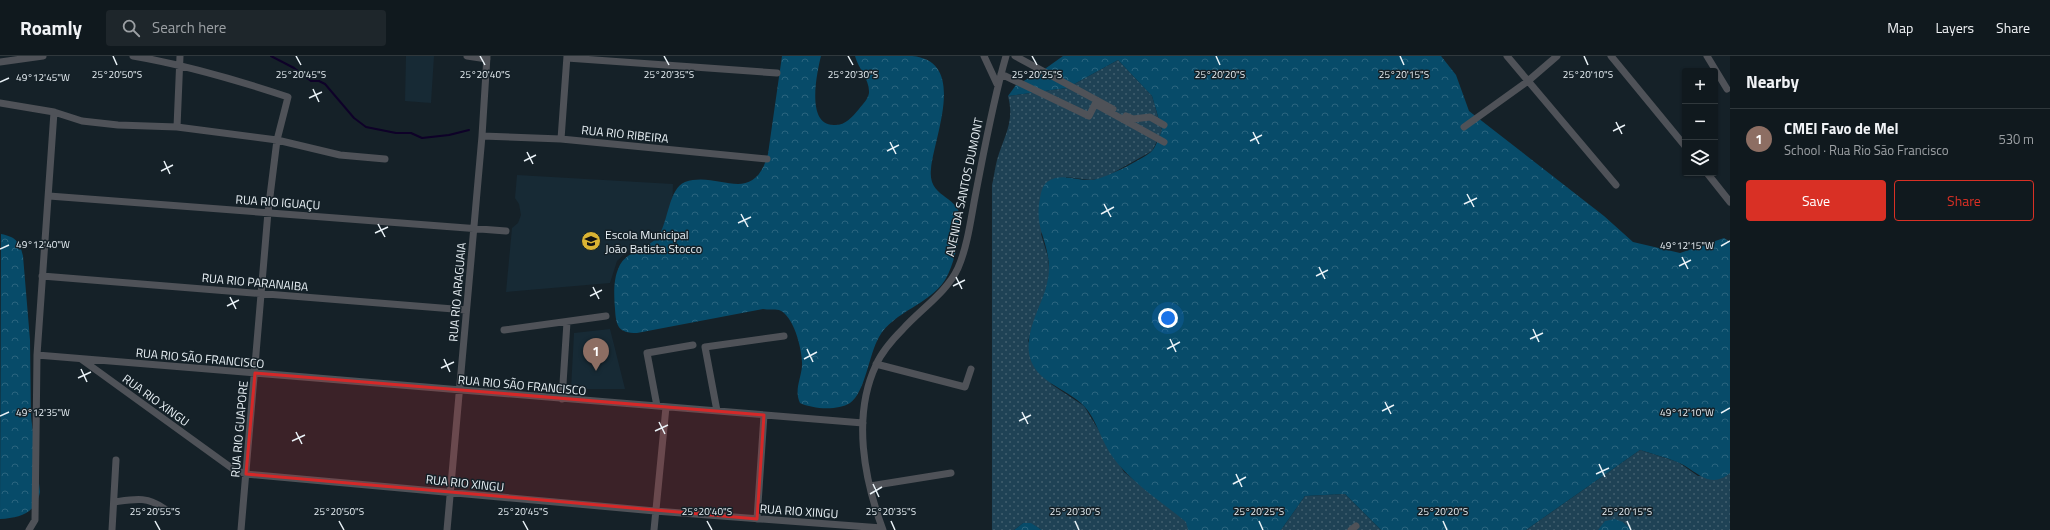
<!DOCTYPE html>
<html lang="en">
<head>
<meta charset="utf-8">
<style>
	:root { --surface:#10191e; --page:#1e262b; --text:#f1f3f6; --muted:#9ca0a4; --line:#30383c; --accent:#d93025 }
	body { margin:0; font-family:"Titillium Web",sans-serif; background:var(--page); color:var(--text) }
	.controls { position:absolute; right:12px; top:12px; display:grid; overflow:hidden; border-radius:4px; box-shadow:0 1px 3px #0004 }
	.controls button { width:36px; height:36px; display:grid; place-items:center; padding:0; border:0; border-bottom:1px solid var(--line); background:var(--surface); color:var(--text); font:20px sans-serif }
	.you { position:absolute; left:1168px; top:262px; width:14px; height:14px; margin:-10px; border:3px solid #fff; border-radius:50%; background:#1a73e8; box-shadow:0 0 0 6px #1a73e833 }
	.badge { display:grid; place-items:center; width:26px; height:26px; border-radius:50%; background:var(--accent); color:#fff; font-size:13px; font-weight:700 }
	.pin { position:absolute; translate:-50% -33px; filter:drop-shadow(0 1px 2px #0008) }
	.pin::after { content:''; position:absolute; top:21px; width:14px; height:12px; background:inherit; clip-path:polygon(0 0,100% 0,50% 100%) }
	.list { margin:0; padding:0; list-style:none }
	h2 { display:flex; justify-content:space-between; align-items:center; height:52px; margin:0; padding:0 16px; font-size:17px }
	h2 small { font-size:13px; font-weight:400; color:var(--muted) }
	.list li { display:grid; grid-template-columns:26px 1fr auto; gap:12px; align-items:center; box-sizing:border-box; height:60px; padding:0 16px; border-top:1px solid var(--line) }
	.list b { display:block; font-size:15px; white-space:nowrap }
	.list p { margin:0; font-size:13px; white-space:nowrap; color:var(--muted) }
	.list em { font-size:13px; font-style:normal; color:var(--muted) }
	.actions { display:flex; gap:8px; padding:12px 16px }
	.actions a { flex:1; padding:9px 0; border:1px solid var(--accent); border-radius:4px; text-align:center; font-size:14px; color:var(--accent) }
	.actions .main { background:var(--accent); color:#fff }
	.icon { flex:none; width:22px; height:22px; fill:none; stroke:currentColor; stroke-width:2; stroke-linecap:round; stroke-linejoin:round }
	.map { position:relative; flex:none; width:1730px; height:474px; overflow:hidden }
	header { display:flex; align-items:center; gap:24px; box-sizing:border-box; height:56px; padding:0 20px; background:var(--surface); border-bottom:1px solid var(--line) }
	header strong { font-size:19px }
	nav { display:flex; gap:22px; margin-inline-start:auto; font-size:14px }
	.search { width:280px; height:36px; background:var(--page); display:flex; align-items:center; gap:10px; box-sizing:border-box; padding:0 14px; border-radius:4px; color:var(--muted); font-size:15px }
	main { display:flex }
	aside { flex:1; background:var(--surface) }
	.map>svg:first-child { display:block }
	.built { fill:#172a35 }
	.grass { fill:url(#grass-dots) }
	.forest { fill:url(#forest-crowns) }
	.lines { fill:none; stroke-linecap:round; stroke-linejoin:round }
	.stream { stroke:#0e0128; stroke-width:2 }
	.minor { stroke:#4f5258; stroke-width:7 }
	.marked { fill:#d62828; fill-opacity:0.2; stroke:#d62828; stroke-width:3; stroke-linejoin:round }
	.ticks { fill:none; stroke:#eaf2f7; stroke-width:1.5 }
	.labels { text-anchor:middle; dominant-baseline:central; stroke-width:3; stroke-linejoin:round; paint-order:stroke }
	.street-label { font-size:12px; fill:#eaf2f7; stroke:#152128 }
	.poi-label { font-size:12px; fill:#eaf2f7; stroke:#152128; text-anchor:start }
	.ticks-label { font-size:10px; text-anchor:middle; fill:#eaf2f7; stroke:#152128; stroke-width:3; stroke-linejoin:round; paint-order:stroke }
</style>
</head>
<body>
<header>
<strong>Roamly</strong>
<div class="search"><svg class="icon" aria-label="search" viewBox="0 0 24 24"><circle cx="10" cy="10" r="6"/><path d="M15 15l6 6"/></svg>Search here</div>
<nav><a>Map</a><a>Layers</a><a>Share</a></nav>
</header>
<main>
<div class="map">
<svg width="1730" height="474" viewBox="0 0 1730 474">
	<defs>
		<pattern id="grass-dots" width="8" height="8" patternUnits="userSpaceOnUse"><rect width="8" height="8" fill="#1f4255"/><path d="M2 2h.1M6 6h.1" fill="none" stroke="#405e6e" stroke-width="1.8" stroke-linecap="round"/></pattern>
		<pattern id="forest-crowns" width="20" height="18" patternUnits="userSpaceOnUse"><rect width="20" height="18" fill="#074b69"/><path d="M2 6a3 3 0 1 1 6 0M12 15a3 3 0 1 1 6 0" fill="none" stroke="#2b657f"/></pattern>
	</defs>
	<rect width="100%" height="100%" fill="#152128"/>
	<path class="built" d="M406 0H434L431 47 405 45Z
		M517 119 673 128 671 195 629 194 617 205 610 227 506 236 512 172 518 167 521 159 519 148 515 142Z
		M610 273 625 333H571L574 277Z"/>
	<path class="grass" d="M1118 4 1152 40 1162 75 1152 95 1104 122 1091 124 1066 121 1041 178 1048 201 1050 221 1028 285 1051 328 1084 350 1124 416 1187 466 1188 474H1042L1030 467H1023L1014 474H992V129C994 120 995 112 997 104 1004 80 1015 66 1008 40L1067 32Z
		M1640 394 1678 406 1698 420 1730 417V474H1632L1623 466 1598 474H1526Z
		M1345 438 1381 474H1281L1305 440Z"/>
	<path class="forest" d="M782 0H821C817 16 805 71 835 69 846 69 852 61 859 53 863 48 868 43 869 37 870 24 858 12 855 0 874 0 893 0 912 0 968 5 934 80 931 113 927 147 968 136 960 176 957 191 953 211 945 224 929 249 894 255 879 281 869 298 865 337 850 347 837 355 813 353 800 347 794 334 801 323 802 310 803 296 794 259 779 254 774 253 768 254 763 253L637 277C618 277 616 270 615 253 614 240 613 223 619 211 626 194 649 194 659 179 668 166 669 132 685 126 719 114 753 152 768 98Z
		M1063 0H1441L1456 19 1469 55 1604 160 1633 186 1680 197 1724 182 1730 186V417C1708 435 1696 413 1677 406 1665 401 1652 398 1640 394L1526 474H1381L1345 438 1305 440 1281 474H1188L1186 466C1161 445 1131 427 1112 400 1101 385 1097 364 1084 350 1067 332 1033 326 1029 297 1025 263 1055 236 1048 201 1044 177 1035 169 1040 142 1041 137 1042 130 1047 126 1061 116 1077 125 1092 124 1104 123 1141 104 1151 96 1156 91 1159 81 1162 74L1152 40 1118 4 1067 32 1008 40 1016 29 1042 15Z
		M1 178C16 181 20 186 23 200L30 284 31 360 40 436C36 457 20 462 0 463Z
		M1615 463 1623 466 1632 474H1598L1605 465Z
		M1023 467H1031L1042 474H1014Z"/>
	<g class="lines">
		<path class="stream" d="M271 0 294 12 311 25H319L325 28 354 62 366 71 396 77H411L422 82 449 79 469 74"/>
		<path class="minor" d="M133 0C186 9 237 24 288 41L277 84 268 156 241 474
			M467 0 487 3
			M984 0 997 28
			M1015 0 1113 53
			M1507 0 1616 129
			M1611 0 1685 90
			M1707 0 1727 33
			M567 2 777 17
			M0 6 43 0
			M1001 18 1089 60 1095 48 1164 86
			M0 47 54 56 82 65 118 69 177 71 277 84 340 99 385 103
			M1126 60 1133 63 1150 61 1164 69
			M177 71 180 0
			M1464 71 1528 25 1557 0
			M482 80 561 83 767 103
			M561 83 567 0
			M1707 117 1730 146
			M49 140 506 175
			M42 220 466 254
			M504 274 606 260
			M37 299 863 367
			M81 303 233 413 246 418 655 455 882 472
			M876 308 965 331 971 313
			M562 343 567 266
			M657 350 647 297 693 289
			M717 355 705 291 784 280
			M870 430 951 417
			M114 446C135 443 147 440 165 453
			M757 463 764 359
			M29 474 35 464 37 299 54 56
			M112 474 116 404
			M447 474 482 80 487 0
			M654 474 666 351
			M883 474C864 423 852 360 876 309 882 295 893 283 903 273 921 253 947 236 958 212 968 189 971 161 976 136 985 90 993 45 1006 0
			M1351 474 1356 470"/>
	</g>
	<path class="marked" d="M255 317 764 359 757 463 246 418Z"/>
	<path class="ticks" d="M113 0 117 9M296 0 301 9M480 0 485 9M664 0 669 9M848 0 853 9M1032 0 1037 9M1216 0 1220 9M1400 0 1404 9M1584 0 1588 9M0 26 9 22M313 33 319 46M309 42 322 36M1616 66 1622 78M1613 75 1625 69M1253 76 1259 88M1250 85 1262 79M890 86 896 98M887 95 899 89M527 96 533 108M164 105 170 118M524 105 536 99M161 115 173 109M1467 138 1474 151M1104 148 1111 161M1464 148 1477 142M741 158 748 171M1101 158 1114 151M738 167 751 161M378 168 385 181M375 177 388 171M1721 190 1730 185M0 193 9 189M1682 201 1688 213M1679 210 1691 204M1319 211 1325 223M1316 220 1328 214M956 221 962 233M953 230 965 224M593 231 599 243M590 240 602 234M230 241 236 253M227 250 239 244M1533 273 1539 286M1170 283 1176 296M1530 283 1543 277M807 293 813 306M1167 293 1180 286M444 303 450 316M804 303 817 296M441 312 454 306M81 313 87 326M78 322 91 316M1385 346 1391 358M1382 355 1394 349M1022 356 1028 368M1721 357 1730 352M0 360 9 356M1019 365 1031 359M659 366 665 378M655 375 668 369M296 376 302 388M292 385 305 379M1599 408 1605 421M1236 418 1242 431M1596 418 1609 412M873 428 879 441M1233 428 1246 421M870 438 882 431M155 465 160 474M339 465 344 474M523 465 528 474M707 465 712 474M891 465 895 474M1075 465 1079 474M1259 465 1263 474M1443 465 1447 474M1627 465 1631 474"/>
	<defs>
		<symbol id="school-disc" viewBox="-11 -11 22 22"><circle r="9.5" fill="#dab333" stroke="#152128"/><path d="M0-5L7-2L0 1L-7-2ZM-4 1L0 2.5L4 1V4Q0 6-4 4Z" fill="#111"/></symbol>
	</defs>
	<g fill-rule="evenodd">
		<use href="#school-disc" x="580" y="174" width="22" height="22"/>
	</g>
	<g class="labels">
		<g class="street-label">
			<text transform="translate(625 78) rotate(6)">RUA RIO RIBEIRA</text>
			<text transform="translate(964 131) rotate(-78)">AVENIDA SANTOS DUMONT</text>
			<text transform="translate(278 146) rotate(4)">RUA RIO IGUAÇU</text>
			<text transform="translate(255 226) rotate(5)">RUA RIO PARANAIBA</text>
			<text transform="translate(457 236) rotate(-85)">RUA RIO ARAGUAIA</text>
			<text transform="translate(200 302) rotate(5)">RUA RIO SÃO FRANCISCO</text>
			<text transform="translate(522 329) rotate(5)">RUA RIO SÃO FRANCISCO</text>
			<text transform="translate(156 344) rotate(36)">RUA RIO XINGU</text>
			<text transform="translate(239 373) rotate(-85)">RUA RIO GUAPORE</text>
			<text transform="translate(465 427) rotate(6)">RUA RIO XINGU</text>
			<text transform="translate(799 455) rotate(4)">RUA RIO XINGU</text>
		</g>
		<g class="poi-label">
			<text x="605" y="178">Escola Municipal<tspan x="605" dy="14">João Batista Stocco</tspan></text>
		</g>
	</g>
	<g class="ticks-label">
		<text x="117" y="22">25°20'50"S</text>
		<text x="301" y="22">25°20'45"S</text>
		<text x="485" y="22">25°20'40"S</text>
		<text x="669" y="22">25°20'35"S</text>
		<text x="853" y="22">25°20'30"S</text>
		<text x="1037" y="22">25°20'25"S</text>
		<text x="1404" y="22">25°20'15"S</text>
		<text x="1588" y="22">25°20'10"S</text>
		<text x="1220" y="22">25°20'20"S</text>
		<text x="43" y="25">49°12'45"W</text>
		<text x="43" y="192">49°12'40"W</text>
		<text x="1687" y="193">49°12'15"W</text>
		<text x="43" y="360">49°12'35"W</text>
		<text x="1687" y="360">49°12'10"W</text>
		<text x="155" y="459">25°20'55"S</text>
		<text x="339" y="459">25°20'50"S</text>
		<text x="523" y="459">25°20'45"S</text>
		<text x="707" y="459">25°20'40"S</text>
		<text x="891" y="459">25°20'35"S</text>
		<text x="1075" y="459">25°20'30"S</text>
		<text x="1259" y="459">25°20'25"S</text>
		<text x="1443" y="459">25°20'20"S</text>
		<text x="1627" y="459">25°20'15"S</text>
	</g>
</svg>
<div class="controls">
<button>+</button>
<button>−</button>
<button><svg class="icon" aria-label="layers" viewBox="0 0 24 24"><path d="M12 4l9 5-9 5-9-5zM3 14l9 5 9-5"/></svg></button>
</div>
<div class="you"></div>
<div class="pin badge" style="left:596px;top:315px;background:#8d6e63">1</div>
</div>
<aside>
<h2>Nearby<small></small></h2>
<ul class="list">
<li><span class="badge" style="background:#8d6e63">1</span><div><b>CMEI Favo de Mel</b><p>School · Rua Rio São Francisco</p></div><em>530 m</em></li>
</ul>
<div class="actions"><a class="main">Save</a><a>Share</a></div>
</aside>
</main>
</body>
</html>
